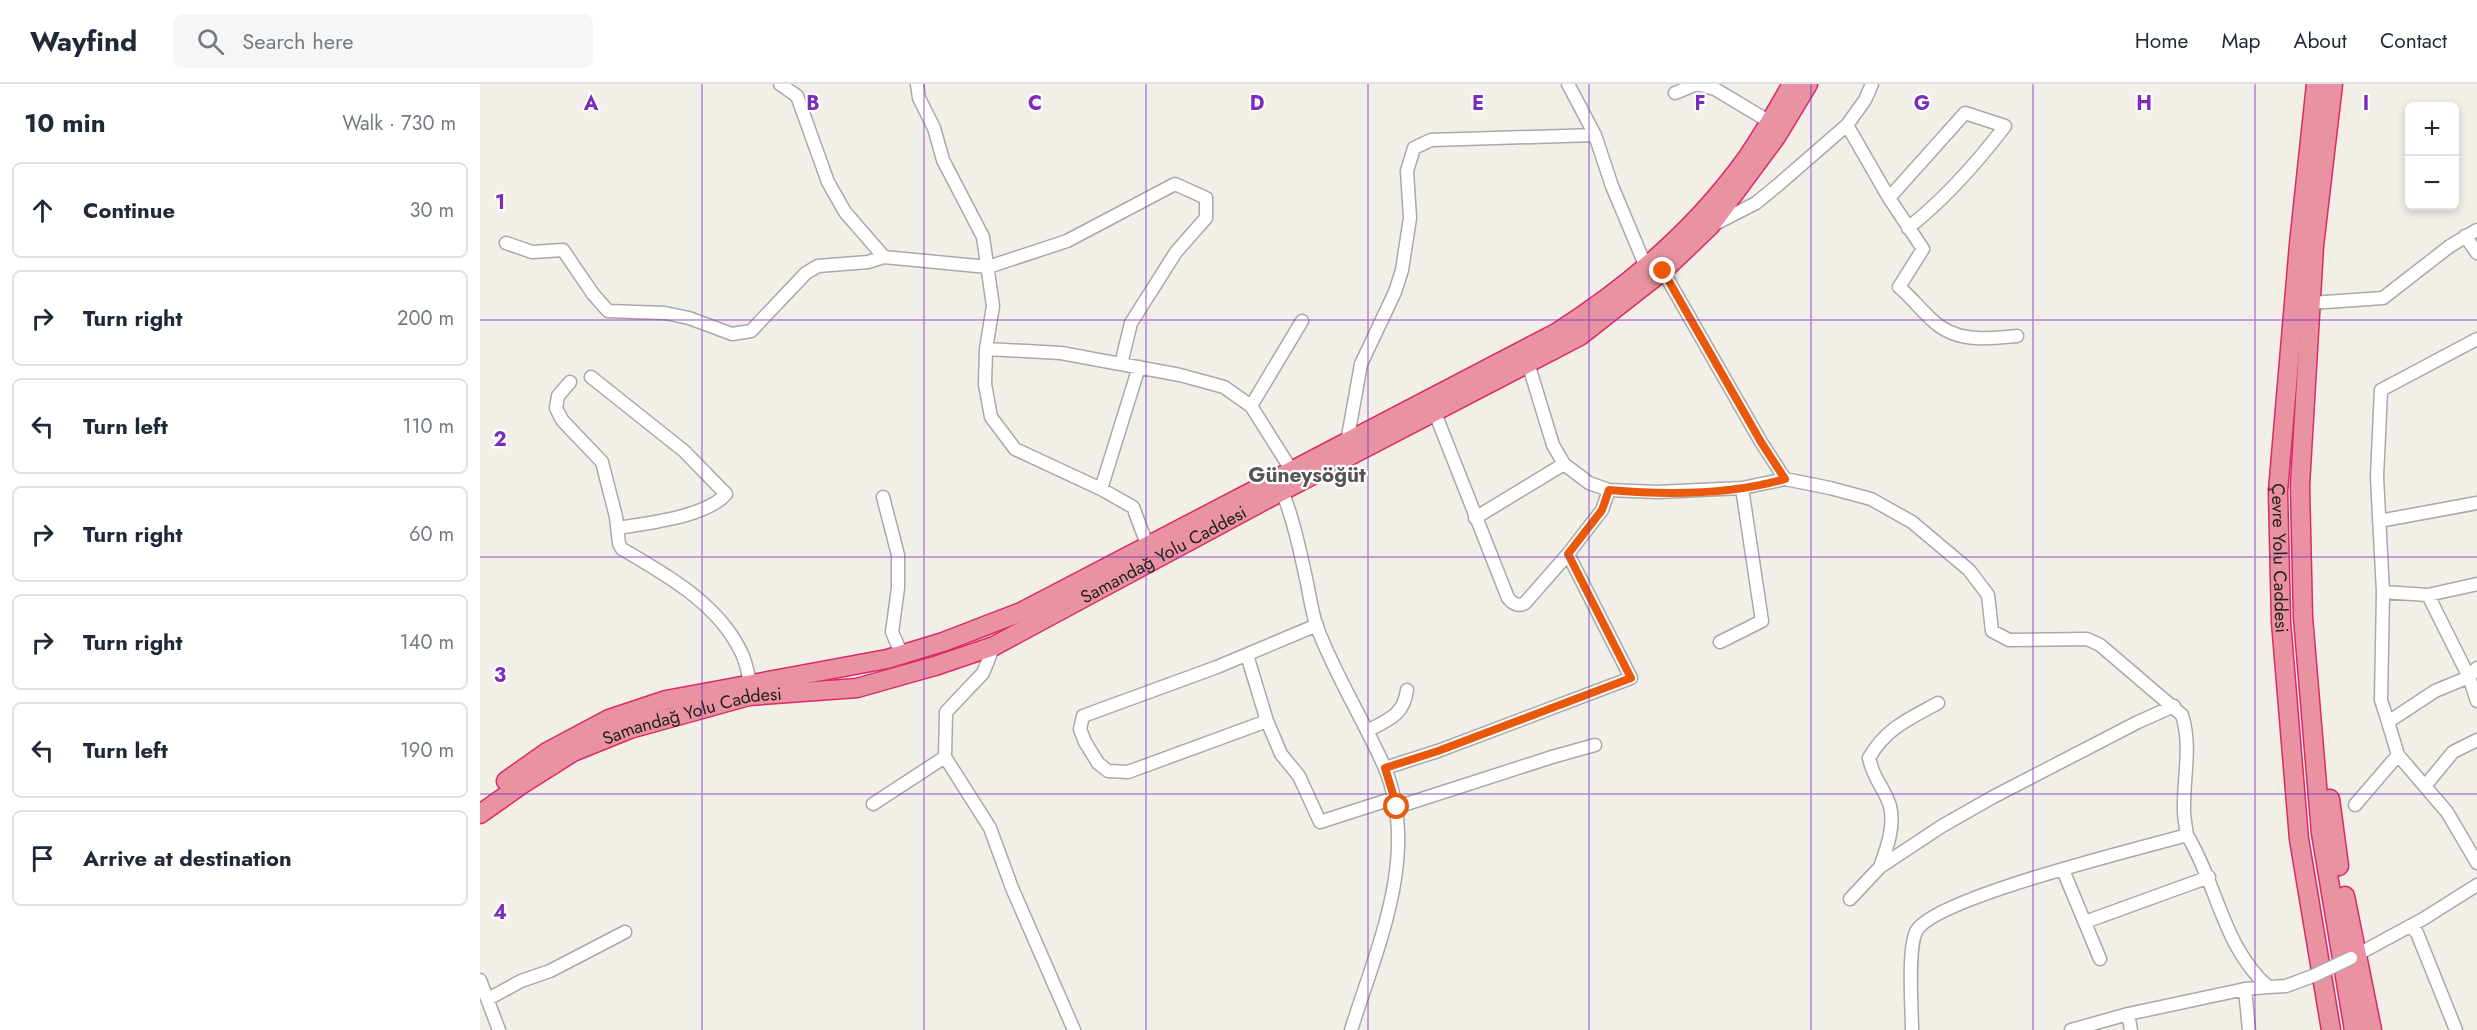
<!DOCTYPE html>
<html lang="en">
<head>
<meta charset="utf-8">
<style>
	:root { --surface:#fff; --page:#f6f6f7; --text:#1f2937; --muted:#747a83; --line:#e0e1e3 }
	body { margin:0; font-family:Jost,sans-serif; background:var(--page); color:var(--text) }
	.controls { position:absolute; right:18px; top:18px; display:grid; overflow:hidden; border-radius:9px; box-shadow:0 3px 9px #0003 }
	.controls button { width:54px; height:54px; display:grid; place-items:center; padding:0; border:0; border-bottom:2px solid var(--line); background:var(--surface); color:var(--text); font:30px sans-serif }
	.stop { position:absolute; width:18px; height:18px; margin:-14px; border:4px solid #ea580c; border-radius:50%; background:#fff }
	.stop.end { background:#ea580c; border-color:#fff; box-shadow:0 2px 6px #0008 }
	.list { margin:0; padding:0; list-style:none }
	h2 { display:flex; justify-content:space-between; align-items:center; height:78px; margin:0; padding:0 24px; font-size:26px }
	h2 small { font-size:20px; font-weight:400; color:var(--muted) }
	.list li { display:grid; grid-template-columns:39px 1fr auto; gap:18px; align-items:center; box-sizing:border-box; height:96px; margin:0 12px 12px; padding:0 12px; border:2px solid var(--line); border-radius:9px }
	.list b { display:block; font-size:22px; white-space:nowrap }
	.list em { font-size:20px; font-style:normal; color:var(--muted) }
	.icon { flex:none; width:33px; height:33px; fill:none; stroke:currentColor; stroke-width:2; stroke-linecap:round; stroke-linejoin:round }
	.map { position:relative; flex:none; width:1997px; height:946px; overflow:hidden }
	header { display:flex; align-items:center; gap:36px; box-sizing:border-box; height:84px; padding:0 30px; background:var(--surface); border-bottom:2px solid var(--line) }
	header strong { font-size:28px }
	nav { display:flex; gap:33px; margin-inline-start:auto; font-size:21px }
	.search { width:420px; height:54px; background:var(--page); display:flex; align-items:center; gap:15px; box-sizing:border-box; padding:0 21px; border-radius:9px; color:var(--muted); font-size:22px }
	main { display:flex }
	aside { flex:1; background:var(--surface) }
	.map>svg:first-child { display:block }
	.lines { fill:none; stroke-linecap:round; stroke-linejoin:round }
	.minor-casing { stroke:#a9a9a9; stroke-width:15 }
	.highway-casing { stroke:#dc2a67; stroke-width:21 }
	.minor { stroke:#fff; stroke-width:12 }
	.highway { stroke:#e892a2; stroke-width:18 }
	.minor-bridge-casing { stroke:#a9a9a9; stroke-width:15; stroke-linecap:butt }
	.minor-bridge { stroke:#fff; stroke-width:12 }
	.route { stroke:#ea580c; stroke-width:8 }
	.grid { fill:none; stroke:#7b2cbf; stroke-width:1.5; stroke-opacity:0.55 }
	.labels { text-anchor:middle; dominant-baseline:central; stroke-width:4.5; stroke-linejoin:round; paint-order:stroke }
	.street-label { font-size:18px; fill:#222; stroke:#fff }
	.quarter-label { font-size:21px; font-weight:bold; fill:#555; stroke:#fff }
	.grid-label { font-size:20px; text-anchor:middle; font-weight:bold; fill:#7b2cbf; stroke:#fff; stroke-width:4.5; stroke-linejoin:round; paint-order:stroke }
</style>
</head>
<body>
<header>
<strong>Wayfind</strong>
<div class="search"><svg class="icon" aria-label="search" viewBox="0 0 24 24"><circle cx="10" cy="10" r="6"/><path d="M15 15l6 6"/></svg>Search here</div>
<nav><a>Home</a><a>Map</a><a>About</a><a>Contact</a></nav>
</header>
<main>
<aside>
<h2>10 min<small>Walk · 730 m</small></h2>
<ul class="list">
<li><svg class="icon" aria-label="ahead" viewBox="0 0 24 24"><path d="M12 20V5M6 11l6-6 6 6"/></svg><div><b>Continue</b></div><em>30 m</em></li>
<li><svg class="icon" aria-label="right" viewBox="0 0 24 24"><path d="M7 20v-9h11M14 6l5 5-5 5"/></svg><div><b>Turn right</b></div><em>200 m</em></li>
<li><svg class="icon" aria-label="left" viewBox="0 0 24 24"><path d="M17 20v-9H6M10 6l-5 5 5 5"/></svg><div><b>Turn left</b></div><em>110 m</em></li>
<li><svg class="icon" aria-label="right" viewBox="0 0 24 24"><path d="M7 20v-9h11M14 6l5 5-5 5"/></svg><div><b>Turn right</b></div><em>60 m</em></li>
<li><svg class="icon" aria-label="right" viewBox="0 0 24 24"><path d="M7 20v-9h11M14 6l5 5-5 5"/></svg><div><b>Turn right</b></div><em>140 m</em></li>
<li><svg class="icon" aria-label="left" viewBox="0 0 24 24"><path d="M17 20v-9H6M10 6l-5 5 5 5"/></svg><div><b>Turn left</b></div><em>190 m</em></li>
<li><svg class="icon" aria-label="arrive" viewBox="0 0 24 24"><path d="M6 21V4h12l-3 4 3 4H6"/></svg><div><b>Arrive at destination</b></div></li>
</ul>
</aside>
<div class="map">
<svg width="1997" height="946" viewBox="0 0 1997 946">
	<rect width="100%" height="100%" fill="#f2efe9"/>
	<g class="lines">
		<defs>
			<path id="minor" d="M300 0 317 12 348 98 365 128 404 173
				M437 0 439 14 454 44 463 76 503 153 513 222 506 265 505 300 511 333 535 365 621 405 653 423 668 463
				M1088 0 1115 51 1132 102 1166 183
				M1195 9 1217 0 1235 5 1290 38
				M1367 41 1409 114 1443 165 1419 203C1431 213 1440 225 1452 236 1476 259 1506 255 1537 252
				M1409 114 1485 29 1525 42C1496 80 1466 114 1428 144
				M1231 142 1276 119 1298 101 1367 41 1385 16 1392 0
				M1985 152 1997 169
				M26 159 52 168 83 166 113 210 128 227 185 229 209 234 252 250 271 247 326 189 338 182 388 178 404 173 508 183 587 157 695 100 726 114V134L696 168 651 239 641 280
				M1183 187 1281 358 1305 395
				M1831 219 1903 214 1970 162 1997 146
				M506 265 581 269 700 291 744 303 771 322 812 387
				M1048 279 1073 361 1084 380 1109 399 1129 406 1177 408 1262 404 1305 395 1350 404 1391 415 1432 438 1489 486 1508 511 1512 547 1529 556 1607 555 1620 561 1702 631C1712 662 1703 695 1704 727 1704 735 1706 743 1707 751
				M111 293 204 367 246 410C226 433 168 439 138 444
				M90 298 78 312 76 324 82 336 122 378 136 433 139 460 142 465C187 491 240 521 262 570 267 580 268 592 271 602
				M771 322 822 237
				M955 329 1028 514C1033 520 1038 523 1045 519L1088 470
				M867 358 881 280 915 208 922 186 930 134 927 87 934 64 951 56 1115 51
				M621 405 659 283
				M802 407C814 437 820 467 827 499 830 513 832 529 837 543 855 591 883 635 904 682 941 769 897 863 871 946
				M403 413 418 471V504L412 548 422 571
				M995 434 1084 380
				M1899 437 1997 419
				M1903 508 1948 511 1997 500
				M1948 511 1989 593 1997 617
				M1240 558 1282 537 1262 404
				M514 562 503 589 466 628 465 673 510 744 532 804 594 946
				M767 571 787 637 801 670 819 692 840 738 905 717 917 723 1072 673 1115 661
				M1997 584 1989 593 1955 607 1908 638 1918 671 1967 728 1997 779
				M787 637 648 688 628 687 618 679 605 658 600 645 603 632 737 583 837 541
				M1908 638 1901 616 1903 508 1897 393 1901 306 1997 255
				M887 647C908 636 924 631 927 606
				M905 684 958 667 1151 594 1088 470 1122 426 1129 406
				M1945 702 1973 668 1997 656
				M393 720 465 673
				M1875 721 1918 671
				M1400 783C1407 764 1415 742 1410 722 1405 705 1393 695 1389 674 1406 644 1429 635 1458 619
				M1583 786 1620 875
				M1370 815 1400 783 1462 742 1513 713 1658 638 1694 622
				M1605 838 1729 793
				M1930 842 1937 849 1976 946
				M1871 874 1943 835 1997 801
				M0 896 19 946
				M8 915 41 897 70 887 145 848
				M1648 930 1651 946
				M1432 946C1432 925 1427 862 1437 846 1458 813 1661 764 1707 751 1738 802 1742 861 1788 903L1806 902 1833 892
				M1591 946 1648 930 1765 905
				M1769 946 1765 905 1788 903"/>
			<g id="highway">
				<path id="s1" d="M1836 0 1819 160 1798 407 1801 538 1819 755 1851 946"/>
				<path d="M1853 0 1834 162 1820 402 1823 533 1841 749 1874 946"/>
				<path d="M26 697 67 668 129 635 186 616 407 575 463 558 541 528 1076 249C1150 202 1216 145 1267 74 1283 50 1298 25 1312 0"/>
				<path d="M1850 715 1859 782"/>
				<path id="s2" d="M0 730 41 701 93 668 150 645 269 612 377 604 455 582 514 562 802 407 1100 252 1183 187 1230 142 1296 53 1328 0"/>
				<path d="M1865 812 1892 946"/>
			</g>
		</defs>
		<use href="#minor" class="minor-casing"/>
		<use href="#highway" class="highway-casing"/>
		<use href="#minor" class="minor"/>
		<use href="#highway" class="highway"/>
		<defs>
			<path id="minor-bridge" d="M1833 892 1871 874"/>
		</defs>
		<use href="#minor-bridge" class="minor-bridge-casing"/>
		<use href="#minor-bridge" class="minor-bridge"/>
	</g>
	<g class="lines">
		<path class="route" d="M917 723 905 684 958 667 1151 594 1088 470 1122 426 1129 406C1186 411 1250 411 1305 395L1281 358 1183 187"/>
	</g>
	<path class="grid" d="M222 0V946M444 0V946M666 0V946M888 0V946M1109 0V946M1331 0V946M1553 0V946M1775 0V946M0 236H1997M0 473H1997M0 710H1997"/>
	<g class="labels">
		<g class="street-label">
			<text stroke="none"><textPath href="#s2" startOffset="741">Samandağ Yolu Caddesi</textPath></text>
			<text stroke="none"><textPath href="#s1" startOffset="476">Çevre Yolu Caddesi</textPath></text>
			<text stroke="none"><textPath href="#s2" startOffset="237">Samandağ Yolu Caddesi</textPath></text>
		</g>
		<g class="quarter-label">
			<text x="827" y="391">Güneysöğüt</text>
		</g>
	</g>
	<g class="grid-label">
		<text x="111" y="26">A</text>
		<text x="333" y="26">B</text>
		<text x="555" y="26">C</text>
		<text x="777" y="26">D</text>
		<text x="998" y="26">E</text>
		<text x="1220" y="26">F</text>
		<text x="1442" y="26">G</text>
		<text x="1664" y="26">H</text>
		<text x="1886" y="26">I</text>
		<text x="20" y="125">1</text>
		<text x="20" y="362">2</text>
		<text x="20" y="598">3</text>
		<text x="20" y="835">4</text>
	</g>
</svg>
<div class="controls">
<button>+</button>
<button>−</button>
</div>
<div class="stop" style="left:917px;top:723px"></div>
<div class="stop end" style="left:1183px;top:187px"></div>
</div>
</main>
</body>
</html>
